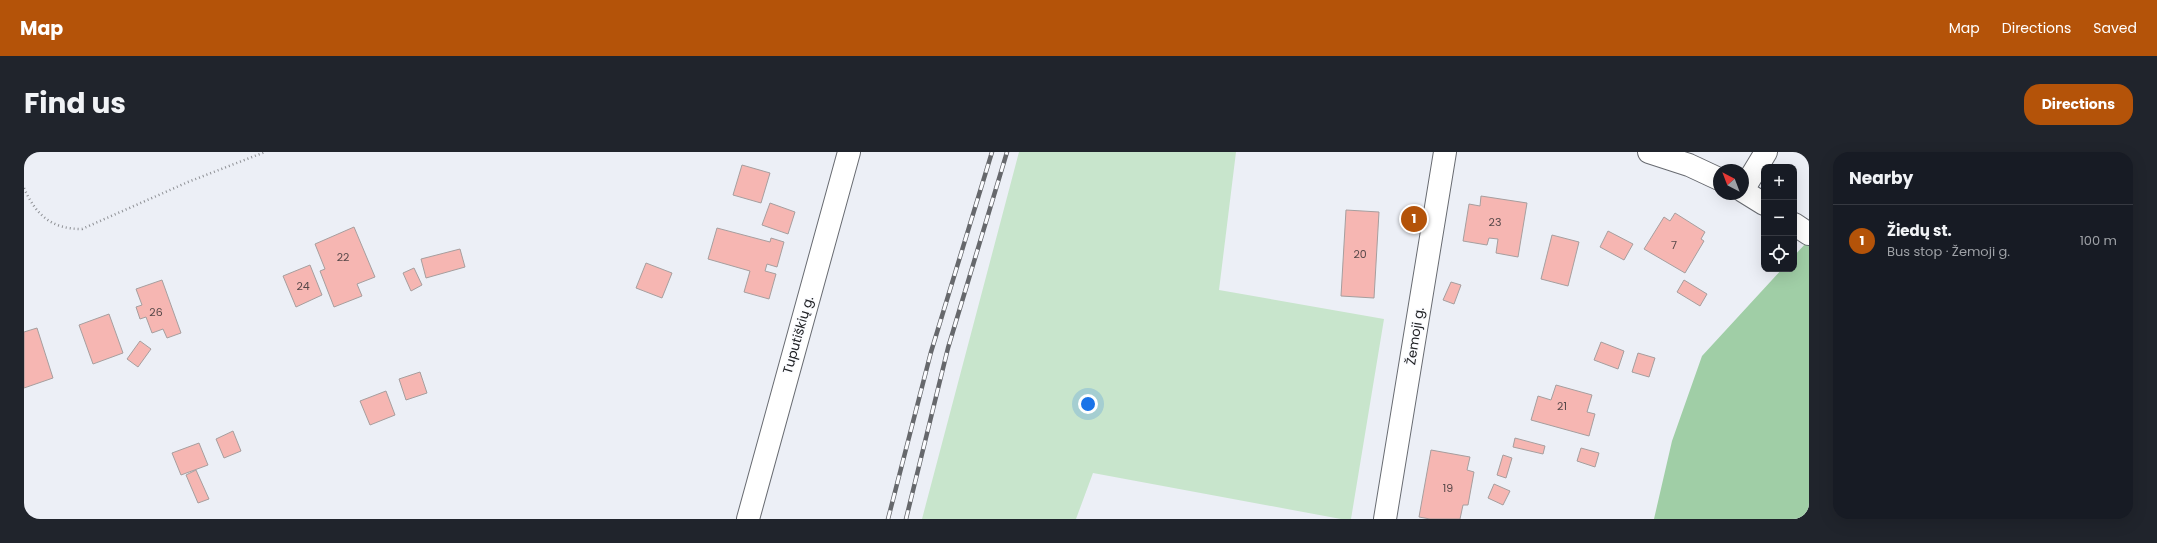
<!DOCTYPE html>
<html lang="en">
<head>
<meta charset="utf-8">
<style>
	:root { --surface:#171b24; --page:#20242c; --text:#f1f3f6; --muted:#9ea1a6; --line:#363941; --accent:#b45309 }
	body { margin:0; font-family:Poppins,sans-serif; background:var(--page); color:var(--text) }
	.controls { position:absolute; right:12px; top:12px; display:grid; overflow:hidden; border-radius:8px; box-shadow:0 4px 16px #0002 }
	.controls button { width:36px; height:36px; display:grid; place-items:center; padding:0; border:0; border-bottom:1px solid var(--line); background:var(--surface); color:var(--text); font:20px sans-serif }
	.compass { position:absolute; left:1689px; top:12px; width:36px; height:36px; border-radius:50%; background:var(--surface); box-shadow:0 4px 16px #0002; rotate:318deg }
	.you { position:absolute; left:1064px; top:252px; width:14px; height:14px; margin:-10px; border:3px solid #fff; border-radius:50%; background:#1a73e8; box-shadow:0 0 0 6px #1a73e833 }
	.badge { display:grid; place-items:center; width:26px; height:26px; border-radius:50%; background:var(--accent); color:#fff; font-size:13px; font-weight:700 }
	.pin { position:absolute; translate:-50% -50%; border:2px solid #fff; box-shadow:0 1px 4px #0006 }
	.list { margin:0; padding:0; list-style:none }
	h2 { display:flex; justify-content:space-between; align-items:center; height:52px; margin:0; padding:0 16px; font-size:17px }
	h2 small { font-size:13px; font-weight:400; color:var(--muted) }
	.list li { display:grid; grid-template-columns:26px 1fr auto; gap:12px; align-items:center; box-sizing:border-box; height:72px; padding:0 16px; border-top:1px solid var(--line) }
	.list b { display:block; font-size:15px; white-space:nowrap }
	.list p { margin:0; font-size:13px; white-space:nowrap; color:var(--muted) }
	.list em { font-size:13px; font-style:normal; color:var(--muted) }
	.icon { flex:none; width:22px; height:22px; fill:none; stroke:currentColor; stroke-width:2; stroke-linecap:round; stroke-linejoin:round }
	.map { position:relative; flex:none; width:1785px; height:367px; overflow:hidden; border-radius:16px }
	header { display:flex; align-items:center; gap:24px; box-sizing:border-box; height:56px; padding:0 20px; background:var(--accent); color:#fff }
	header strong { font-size:19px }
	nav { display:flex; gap:22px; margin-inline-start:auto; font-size:14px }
	.intro { display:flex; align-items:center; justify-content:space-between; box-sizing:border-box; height:96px; padding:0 24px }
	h1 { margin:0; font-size:28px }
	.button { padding:10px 18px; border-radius:16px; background:var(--accent); color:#fff; font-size:14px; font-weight:700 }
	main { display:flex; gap:24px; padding:0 24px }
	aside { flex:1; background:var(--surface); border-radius:16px; box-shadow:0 4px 16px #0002 }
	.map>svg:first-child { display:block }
	.green { fill:#c8e5cc }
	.forest { fill:#a0cea6 }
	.building { fill:#f6b6b2; stroke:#a69e9e }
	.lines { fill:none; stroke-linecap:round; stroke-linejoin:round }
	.minor-casing { stroke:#686b71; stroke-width:24 }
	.path { stroke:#8e9095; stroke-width:2.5; stroke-dasharray:1 3; stroke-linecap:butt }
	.minor { stroke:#fff; stroke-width:22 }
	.rail-casing { stroke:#66686c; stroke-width:4.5 }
	.rail { stroke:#fbfcff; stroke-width:3; stroke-dasharray:9; stroke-linecap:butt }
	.labels { text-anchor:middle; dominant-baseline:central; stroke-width:3; stroke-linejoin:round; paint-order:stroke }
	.number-label { font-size:11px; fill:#574849 }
	.street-label { font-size:13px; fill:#222326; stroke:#fbfcff }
</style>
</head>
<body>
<header>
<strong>Map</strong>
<nav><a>Map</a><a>Directions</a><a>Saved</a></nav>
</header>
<div class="intro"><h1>Find us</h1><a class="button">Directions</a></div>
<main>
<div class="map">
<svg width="1785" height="367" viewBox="0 0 1785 367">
	<rect width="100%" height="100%" fill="#eceff6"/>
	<path class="green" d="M995 0H1212L1195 138 1360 167 1327 367H1317L1069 321 1052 367H898Z"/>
	<path class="forest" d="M1782 91 1785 93V367H1630L1648 289 1678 204 1758 117H1770V104Z"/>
	<path class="building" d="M718 13 746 21 737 51 709 43Z
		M1457 44 1503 51 1494 105 1472 101 1474 87 1465 86 1463 93 1439 89 1445 52 1456 54Z
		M746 51 771 60 764 82 738 73Z
		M1322 58 1355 60 1350 146 1317 144Z
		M1651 61 1681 80 1677 87 1680 89 1661 121 1620 97 1640 65 1646 69Z
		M330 75 351 125 333 132 338 144 310 155 296 119 301 117 291 92Z
		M693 76 746 90 747 86 760 90 753 115 743 112 741 119 752 122 745 147 720 140 726 119 684 107Z
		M1584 79 1609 92 1600 108 1576 95Z
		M1528 83 1555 90 1544 134 1517 127Z
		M436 97 441 115 402 126 397 107Z
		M622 111 648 121 638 146 612 136Z
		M286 113 298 143 272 155 259 124Z
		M390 116 398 133 387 139 379 121Z
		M138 128 157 181 143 186 139 177 128 181 122 165 116 167 112 155 118 153 112 137Z
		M1660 128 1683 142 1676 154 1653 140Z
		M1427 130 1437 133 1430 152 1419 148Z
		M85 162 99 201 69 212 55 173Z
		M13 176 29 226 0 236V180Z
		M116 189 127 197 114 215 103 207Z
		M1577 190 1600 199 1594 217 1570 208Z
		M1614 201 1631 206 1625 225 1608 220Z
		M396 220 403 241 382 248 375 227Z
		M1532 233 1568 243 1563 260 1571 262 1565 284 1507 268 1514 244 1527 248Z
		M362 239 371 263 346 273 336 249Z
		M209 279 217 299 200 306 192 287Z
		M1491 286 1521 294 1519 302 1489 295Z
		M175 291 184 313 157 323 148 301Z
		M1557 296 1575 301 1571 315 1553 309Z
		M1407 298 1446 305 1443 318 1450 320 1444 353H1439L1436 367H1406L1395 365Z
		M1479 303 1488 306 1482 326 1473 323Z
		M172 318 185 347 174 351 162 323Z
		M1470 332 1486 339 1479 353 1464 346Z"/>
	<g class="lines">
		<defs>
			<path id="minor" d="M1625 0 1665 13 1695 27
				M1719 38 1742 0
				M1719 39 1740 52
				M1770 72 1785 82
				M724 367 825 0
				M1361 367 1421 0"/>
		</defs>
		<use href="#minor" class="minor-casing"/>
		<path class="path" d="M0 36C12 63 27 77 58 77L164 30 241 0"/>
		<use href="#minor" class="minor"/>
		<defs>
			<path id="rail" d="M864 367 907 200 968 0
				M882 367 924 196 983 0"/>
		</defs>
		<use href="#rail" class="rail-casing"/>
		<use href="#rail" class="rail"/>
	</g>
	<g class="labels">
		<g class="number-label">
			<text x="1471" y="70">23</text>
			<text x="1650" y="93">7</text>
			<text x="1336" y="102">20</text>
			<text x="319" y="105">22</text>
			<text x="279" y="134">24</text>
			<text x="132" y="160">26</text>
			<text x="1538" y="254">21</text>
			<text x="1424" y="336">19</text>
		</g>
		<g class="street-label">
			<text transform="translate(774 183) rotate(-74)">Tuputiškių g.</text>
			<text transform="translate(1391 184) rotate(-81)">Žemoji g.</text>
		</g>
	</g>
</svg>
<div class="controls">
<button>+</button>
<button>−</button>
<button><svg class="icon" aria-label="locate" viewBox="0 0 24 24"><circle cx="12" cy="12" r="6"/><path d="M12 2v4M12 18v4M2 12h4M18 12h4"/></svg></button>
</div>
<svg class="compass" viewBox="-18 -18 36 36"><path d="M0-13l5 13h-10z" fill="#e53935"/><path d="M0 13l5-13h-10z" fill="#9ea1a6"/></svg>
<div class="you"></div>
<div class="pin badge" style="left:1390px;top:67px">1</div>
</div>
<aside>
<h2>Nearby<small></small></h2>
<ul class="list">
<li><span class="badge">1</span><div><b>Žiedų st.</b><p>Bus stop · Žemoji g.</p></div><em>100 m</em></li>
</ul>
</aside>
</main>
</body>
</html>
